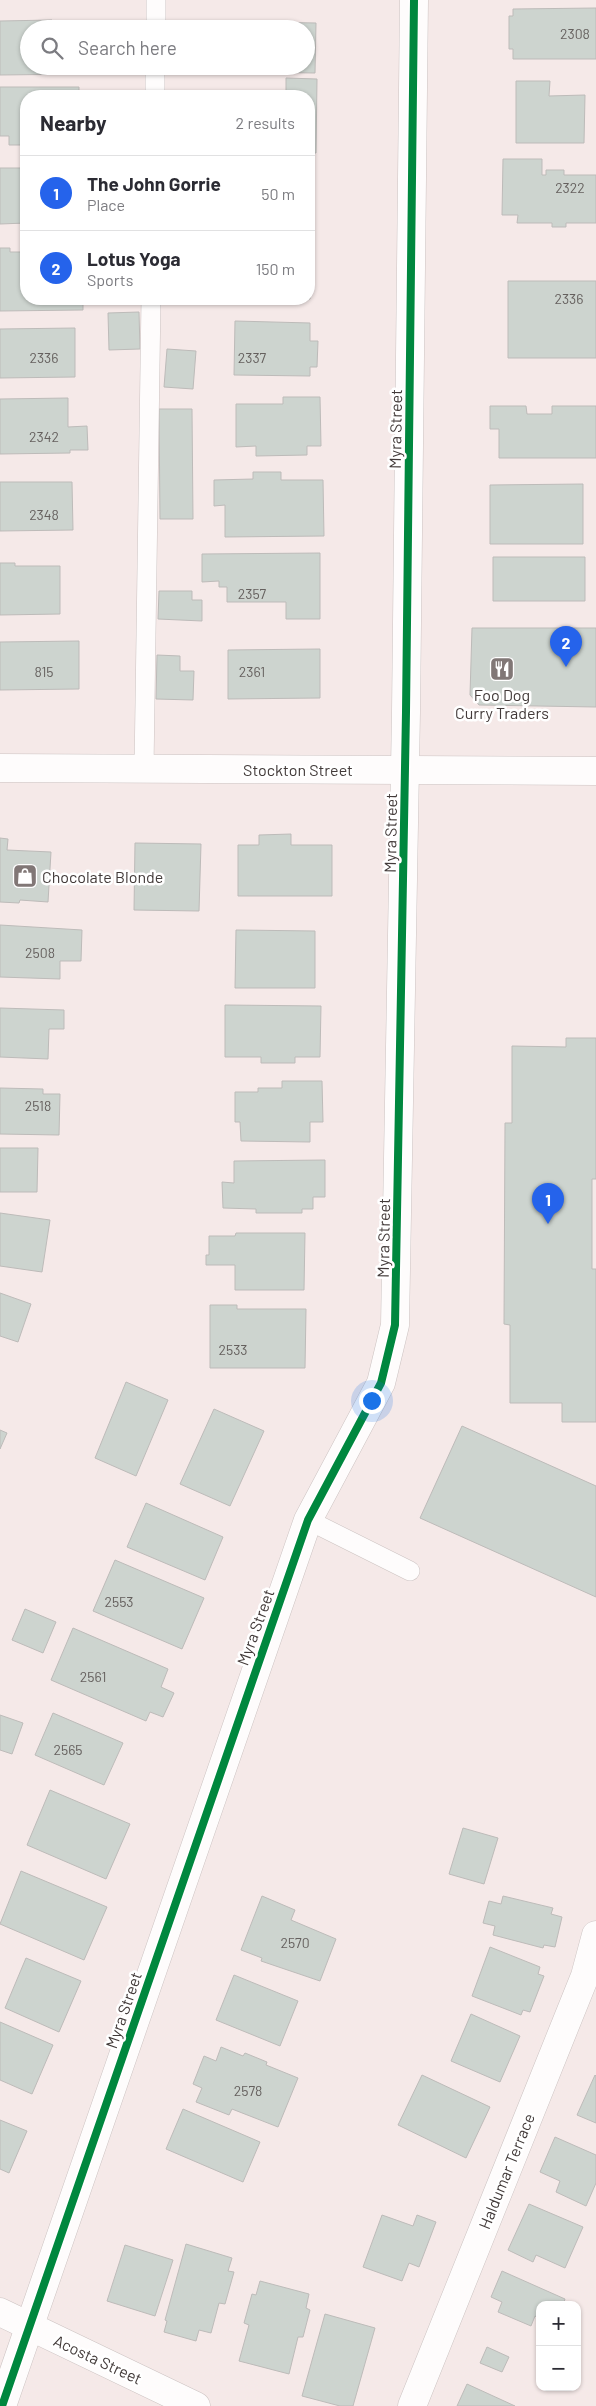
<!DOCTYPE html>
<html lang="en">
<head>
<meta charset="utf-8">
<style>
	:root { --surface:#fff; --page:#f2f2f3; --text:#2b2b33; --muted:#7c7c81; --line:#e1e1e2; --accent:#2563eb }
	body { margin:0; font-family:Barlow,sans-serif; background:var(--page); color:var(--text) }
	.controls { position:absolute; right:15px; bottom:15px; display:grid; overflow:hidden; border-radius:10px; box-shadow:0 1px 4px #0004 }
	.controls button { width:45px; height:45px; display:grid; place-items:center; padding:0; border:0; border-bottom:1px solid var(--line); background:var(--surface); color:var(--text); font:25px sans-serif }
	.you { position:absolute; left:371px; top:1400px; width:18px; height:18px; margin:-12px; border:4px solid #fff; border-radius:50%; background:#1a73e8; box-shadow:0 0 0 8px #1a73e833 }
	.badge { display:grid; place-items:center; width:32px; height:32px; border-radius:50%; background:var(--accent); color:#fff; font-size:16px; font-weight:700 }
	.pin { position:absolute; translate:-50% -41px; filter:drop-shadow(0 1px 2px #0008) }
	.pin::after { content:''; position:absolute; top:26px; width:18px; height:15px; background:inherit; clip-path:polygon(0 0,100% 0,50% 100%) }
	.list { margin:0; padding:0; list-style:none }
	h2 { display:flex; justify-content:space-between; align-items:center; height:65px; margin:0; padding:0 20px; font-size:21px }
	h2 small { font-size:16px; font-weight:400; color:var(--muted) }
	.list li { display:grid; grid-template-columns:32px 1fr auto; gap:15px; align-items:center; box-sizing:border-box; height:75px; padding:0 20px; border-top:1px solid var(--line) }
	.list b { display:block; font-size:19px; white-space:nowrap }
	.list p { margin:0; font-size:16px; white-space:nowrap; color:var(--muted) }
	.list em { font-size:16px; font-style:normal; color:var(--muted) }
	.icon { flex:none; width:28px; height:28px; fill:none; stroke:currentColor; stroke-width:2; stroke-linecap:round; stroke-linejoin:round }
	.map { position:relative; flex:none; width:596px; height:2406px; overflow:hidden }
	.search { position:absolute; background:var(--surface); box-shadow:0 1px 4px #0004; left:20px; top:20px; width:295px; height:55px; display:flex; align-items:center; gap:12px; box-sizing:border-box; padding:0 18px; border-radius:28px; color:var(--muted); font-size:19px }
	.panel { position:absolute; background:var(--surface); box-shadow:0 1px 4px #0004; left:20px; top:90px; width:295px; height:215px; border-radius:20px }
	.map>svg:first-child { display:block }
	.building { fill:#cdd4cf; stroke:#bdbbb9 }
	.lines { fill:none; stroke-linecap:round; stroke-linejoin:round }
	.service-casing { stroke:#ccc3c2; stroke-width:20 }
	.minor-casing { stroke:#ccc3c2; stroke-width:29 }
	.secondary-casing { stroke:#ccc3c2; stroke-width:29 }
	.service { stroke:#fefcfc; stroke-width:19 }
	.minor { stroke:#fefcfc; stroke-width:28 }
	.secondary { stroke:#fefcfc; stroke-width:28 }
	.cycleway-casing { stroke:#fff; stroke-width:11 }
	.cycleway { stroke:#00873e; stroke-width:8 }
	.labels { text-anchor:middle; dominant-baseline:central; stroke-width:5; stroke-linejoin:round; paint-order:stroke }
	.number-label { font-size:14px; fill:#65605e }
	.street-label { font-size:16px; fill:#423a39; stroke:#fff }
	.poi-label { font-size:16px; fill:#423a39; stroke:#fff }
</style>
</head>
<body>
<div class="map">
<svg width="596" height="2406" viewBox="0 0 596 2406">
	<rect width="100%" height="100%" fill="#f5e9e8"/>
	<path class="building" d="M596 8V59H513V49H509V16H513V9Z
		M52 20V23H87V29H29V66H87V74L0 75V21Z
		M261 22 316 23 315 73 240 72V66H306V29H261Z
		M286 78 317 79 316 153H309V96H236H286Z
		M516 81H550L549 96 585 95 584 143H516Z
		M0 87H79V96H26V145H9V136H0Z
		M503 159H542V175H546V170H564V175H596V223H566V227H552V223H517L518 215H502Z
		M309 167H314L313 214H309Z
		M0 168H26V223L0 224Z
		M309 247 310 299 240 300 309 299Z
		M0 248H10V252H26V299H83V310L0 311Z
		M508 281H596V358H508Z
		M139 312 140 349 109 350 108 313Z
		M235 321 310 323V341H318L317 367H310V376L234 375Z
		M75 328V377L0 378V329Z
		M167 349 196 351 193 389 164 387Z
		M283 397H320L321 446H307V455L256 456V446L236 447V404H283Z
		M68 398V427L87 426 88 450H70V453L0 454V399Z
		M490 406H526L527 414H552V406H596V458H499V429H490Z
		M159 409H192L193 519H160Z
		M253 472H281V480H323L324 536 225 537V505L214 506V480L253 479Z
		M0 482H72L73 530 0 531Z
		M583 484V544H490V485Z
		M320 553V619H286V602H227V587H219V581L202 582V554Z
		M493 557H585V601H493Z
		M0 563H15V566H60V614L0 615Z
		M159 591H192V600H202V621L158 619Z
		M472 628H596V707L479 705 470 695Z
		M79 641V689L0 690V642Z
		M320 649V698L228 699V650Z
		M157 655 180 656V671H194L193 700 156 699Z
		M291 834V845H332V896H238V845H259V835Z
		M0 838 8 839 7 850 51 852 48 902 20 900 19 903 0 902Z
		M135 843 201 844 199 911 134 910Z
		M0 925 82 930 81 961H60V979L0 977Z
		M236 930 315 931V988H235Z
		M225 1005 321 1006 320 1057H295V1063H261V1057H225Z
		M0 1008 64 1010V1029H49L48 1059 0 1057Z
		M566 1038H596V1179H592V1269H596V1422H562V1403H510V1325L504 1324 505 1123H512V1046L566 1047Z
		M282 1081H322L323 1122H310V1142L241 1141 240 1122H235V1092H258V1088H282Z
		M0 1088 43 1089V1094H60L59 1135 0 1134Z
		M0 1148H38L37 1192H0Z
		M325 1160V1197H313V1209H302V1213H256V1209L223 1208 222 1182 234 1183V1161Z
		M0 1213 50 1220 42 1272 0 1266Z
		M236 1233H305L304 1290H235V1265H206V1255H209V1236H235Z
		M0 1293 31 1304 18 1342 0 1336Z
		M210 1305H237V1309H306L305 1368H210Z
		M126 1382 168 1400 136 1476 95 1458Z
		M214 1409 264 1431 230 1506 180 1484Z
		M462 1426 596 1486V1597L420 1518Z
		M0 1430 7 1433 0 1449Z
		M146 1503 223 1537 205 1580 127 1547Z
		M115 1560 204 1598 182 1649 93 1611Z
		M25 1609 56 1622 43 1653 12 1640Z
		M73 1628 168 1669 161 1687 174 1693 163 1717 150 1712 146 1721 51 1680Z
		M53 1713 123 1743 104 1785 35 1755Z
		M0 1715 23 1723 12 1754 0 1750Z
		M50 1790 130 1824 106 1879 27 1845Z
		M463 1828 498 1838 484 1884 449 1874Z
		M21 1871 107 1907 84 1960 0 1924Z
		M262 1896 295 1910 291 1920 336 1939 320 1981 261 1961 262 1958 241 1950Z
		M503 1896 553 1908 551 1914 562 1917 555 1947 544 1945 543 1948 493 1935 495 1926 483 1923 489 1901 501 1904Z
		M490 1947 540 1967 538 1974 544 1976 530 2012 523 2010 521 2015 472 1996Z
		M26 1958 81 1981 59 2032 5 2008Z
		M234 1975 298 2001 280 2046 216 2020Z
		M471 2014 520 2036 500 2082 451 2061Z
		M0 2022 53 2045 32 2094 0 2080Z
		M221 2047 243 2056 245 2053 267 2062 266 2065 298 2078 278 2127 232 2109 229 2115 196 2102 202 2088 193 2084 204 2056 216 2061Z
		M422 2075 490 2107 466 2158 398 2125Z
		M595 2075 596 2076V2123L577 2115Z
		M183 2109 260 2142 243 2182 166 2149Z
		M0 2120 27 2131 9 2173 0 2169Z
		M555 2137 596 2155V2183L586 2206 556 2192 560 2181 540 2172Z
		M529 2204 583 2227 565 2268 536 2255 533 2262 508 2250Z
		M382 2215 413 2226 417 2215 436 2222 419 2267 409 2263 402 2281 363 2267Z
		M186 2244 232 2258 228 2271 234 2272 225 2304 219 2303 211 2333 199 2330 196 2341 164 2332 167 2321 165 2320Z
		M125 2245 173 2260 155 2316 107 2301Z
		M502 2271 565 2299 563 2305H540V2319L535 2316 531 2326 498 2312 502 2302 491 2297Z
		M260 2281 309 2294 306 2308 310 2310 303 2337H298L289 2374 239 2361 249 2325 244 2323 252 2294 256 2295Z
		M325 2314 375 2328 353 2406H340L302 2396Z
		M487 2347 509 2357 502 2372 480 2363Z
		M467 2384 515 2406H457Z"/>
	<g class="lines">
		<defs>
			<path id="service" d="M156 29V0
				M155 96V66
				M144 769 151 299
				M308 1520 410 1571"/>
			<path id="minor" d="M0 2312 196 2406
				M2 2406 308 1520 381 1383 395 1325 406 712 414 0
				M412 2406 585 1976 596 1935"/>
			<path id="secondary" d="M0 768 596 771"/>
		</defs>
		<use href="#service" class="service-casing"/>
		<use href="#minor" class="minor-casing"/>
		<use href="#secondary" class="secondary-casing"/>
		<use href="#service" class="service"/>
		<use href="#minor" class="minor"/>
		<use href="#secondary" class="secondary"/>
		<defs>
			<path id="cycleway" d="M2 2406 308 1520 381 1383 395 1325 406 712 414 0"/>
		</defs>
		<use href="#cycleway" class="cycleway-casing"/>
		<use href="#cycleway" class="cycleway"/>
	</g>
	<defs>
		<symbol id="restaurant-square" viewBox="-11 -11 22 22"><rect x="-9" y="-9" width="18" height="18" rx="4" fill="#817776" stroke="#fff"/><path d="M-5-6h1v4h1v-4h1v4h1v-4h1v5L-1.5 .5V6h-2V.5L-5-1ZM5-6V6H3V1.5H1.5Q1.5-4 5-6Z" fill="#fff"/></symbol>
		<symbol id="shop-square" viewBox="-11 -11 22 22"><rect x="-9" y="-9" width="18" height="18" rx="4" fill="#817776" stroke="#fff"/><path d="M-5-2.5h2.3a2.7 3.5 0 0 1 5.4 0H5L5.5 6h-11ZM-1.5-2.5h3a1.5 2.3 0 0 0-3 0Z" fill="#fff"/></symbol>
	</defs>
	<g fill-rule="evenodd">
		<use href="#restaurant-square" x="488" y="655" width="28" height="28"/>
		<use href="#shop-square" x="11" y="862" width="28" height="28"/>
	</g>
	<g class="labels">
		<g class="number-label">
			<text x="575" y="33">2308</text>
			<text x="570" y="187">2322</text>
			<text x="569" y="298">2336</text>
			<text x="44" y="357">2336</text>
			<text x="252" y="357">2337</text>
			<text x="44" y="436">2342</text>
			<text x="44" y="514">2348</text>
			<text x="252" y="593">2357</text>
			<text x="44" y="671">815</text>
			<text x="252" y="671">2361</text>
			<text x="40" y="952">2508</text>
			<text x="38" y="1105">2518</text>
			<text x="233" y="1349">2533</text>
			<text x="119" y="1601">2553</text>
			<text x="93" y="1676">2561</text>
			<text x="68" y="1749">2565</text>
			<text x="295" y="1942">2570</text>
			<text x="248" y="2090">2578</text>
		</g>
		<g class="street-label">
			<text transform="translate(395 429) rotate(-89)">Myra Street</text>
			<text x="298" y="769">Stockton Street</text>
			<text transform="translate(390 833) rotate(-89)">Myra Street</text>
			<text transform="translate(383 1238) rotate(-89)">Myra Street</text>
			<text transform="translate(255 1627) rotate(-70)">Myra Street</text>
			<text transform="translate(123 2010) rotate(-71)">Myra Street</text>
			<text transform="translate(506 2171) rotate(-68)">Haldumar Terrace</text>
			<text transform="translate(98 2359) rotate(25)">Acosta Street</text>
		</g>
		<g class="poi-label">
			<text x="502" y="694">Foo Dog<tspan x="502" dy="18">Curry Traders</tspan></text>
			<text x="42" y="876" text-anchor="start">Chocolate Blonde</text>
		</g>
	</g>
</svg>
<div class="controls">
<button>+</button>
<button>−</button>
</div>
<div class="you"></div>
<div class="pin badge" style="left:548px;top:1224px">1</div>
<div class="pin badge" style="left:566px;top:667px">2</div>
<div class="search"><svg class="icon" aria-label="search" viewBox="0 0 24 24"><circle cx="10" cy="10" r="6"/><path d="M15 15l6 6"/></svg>Search here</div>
<section class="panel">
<h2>Nearby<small>2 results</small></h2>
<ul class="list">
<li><span class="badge">1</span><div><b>The John Gorrie</b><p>Place</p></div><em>50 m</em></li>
<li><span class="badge">2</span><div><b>Lotus Yoga</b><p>Sports</p></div><em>150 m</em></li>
</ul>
</section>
</div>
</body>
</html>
